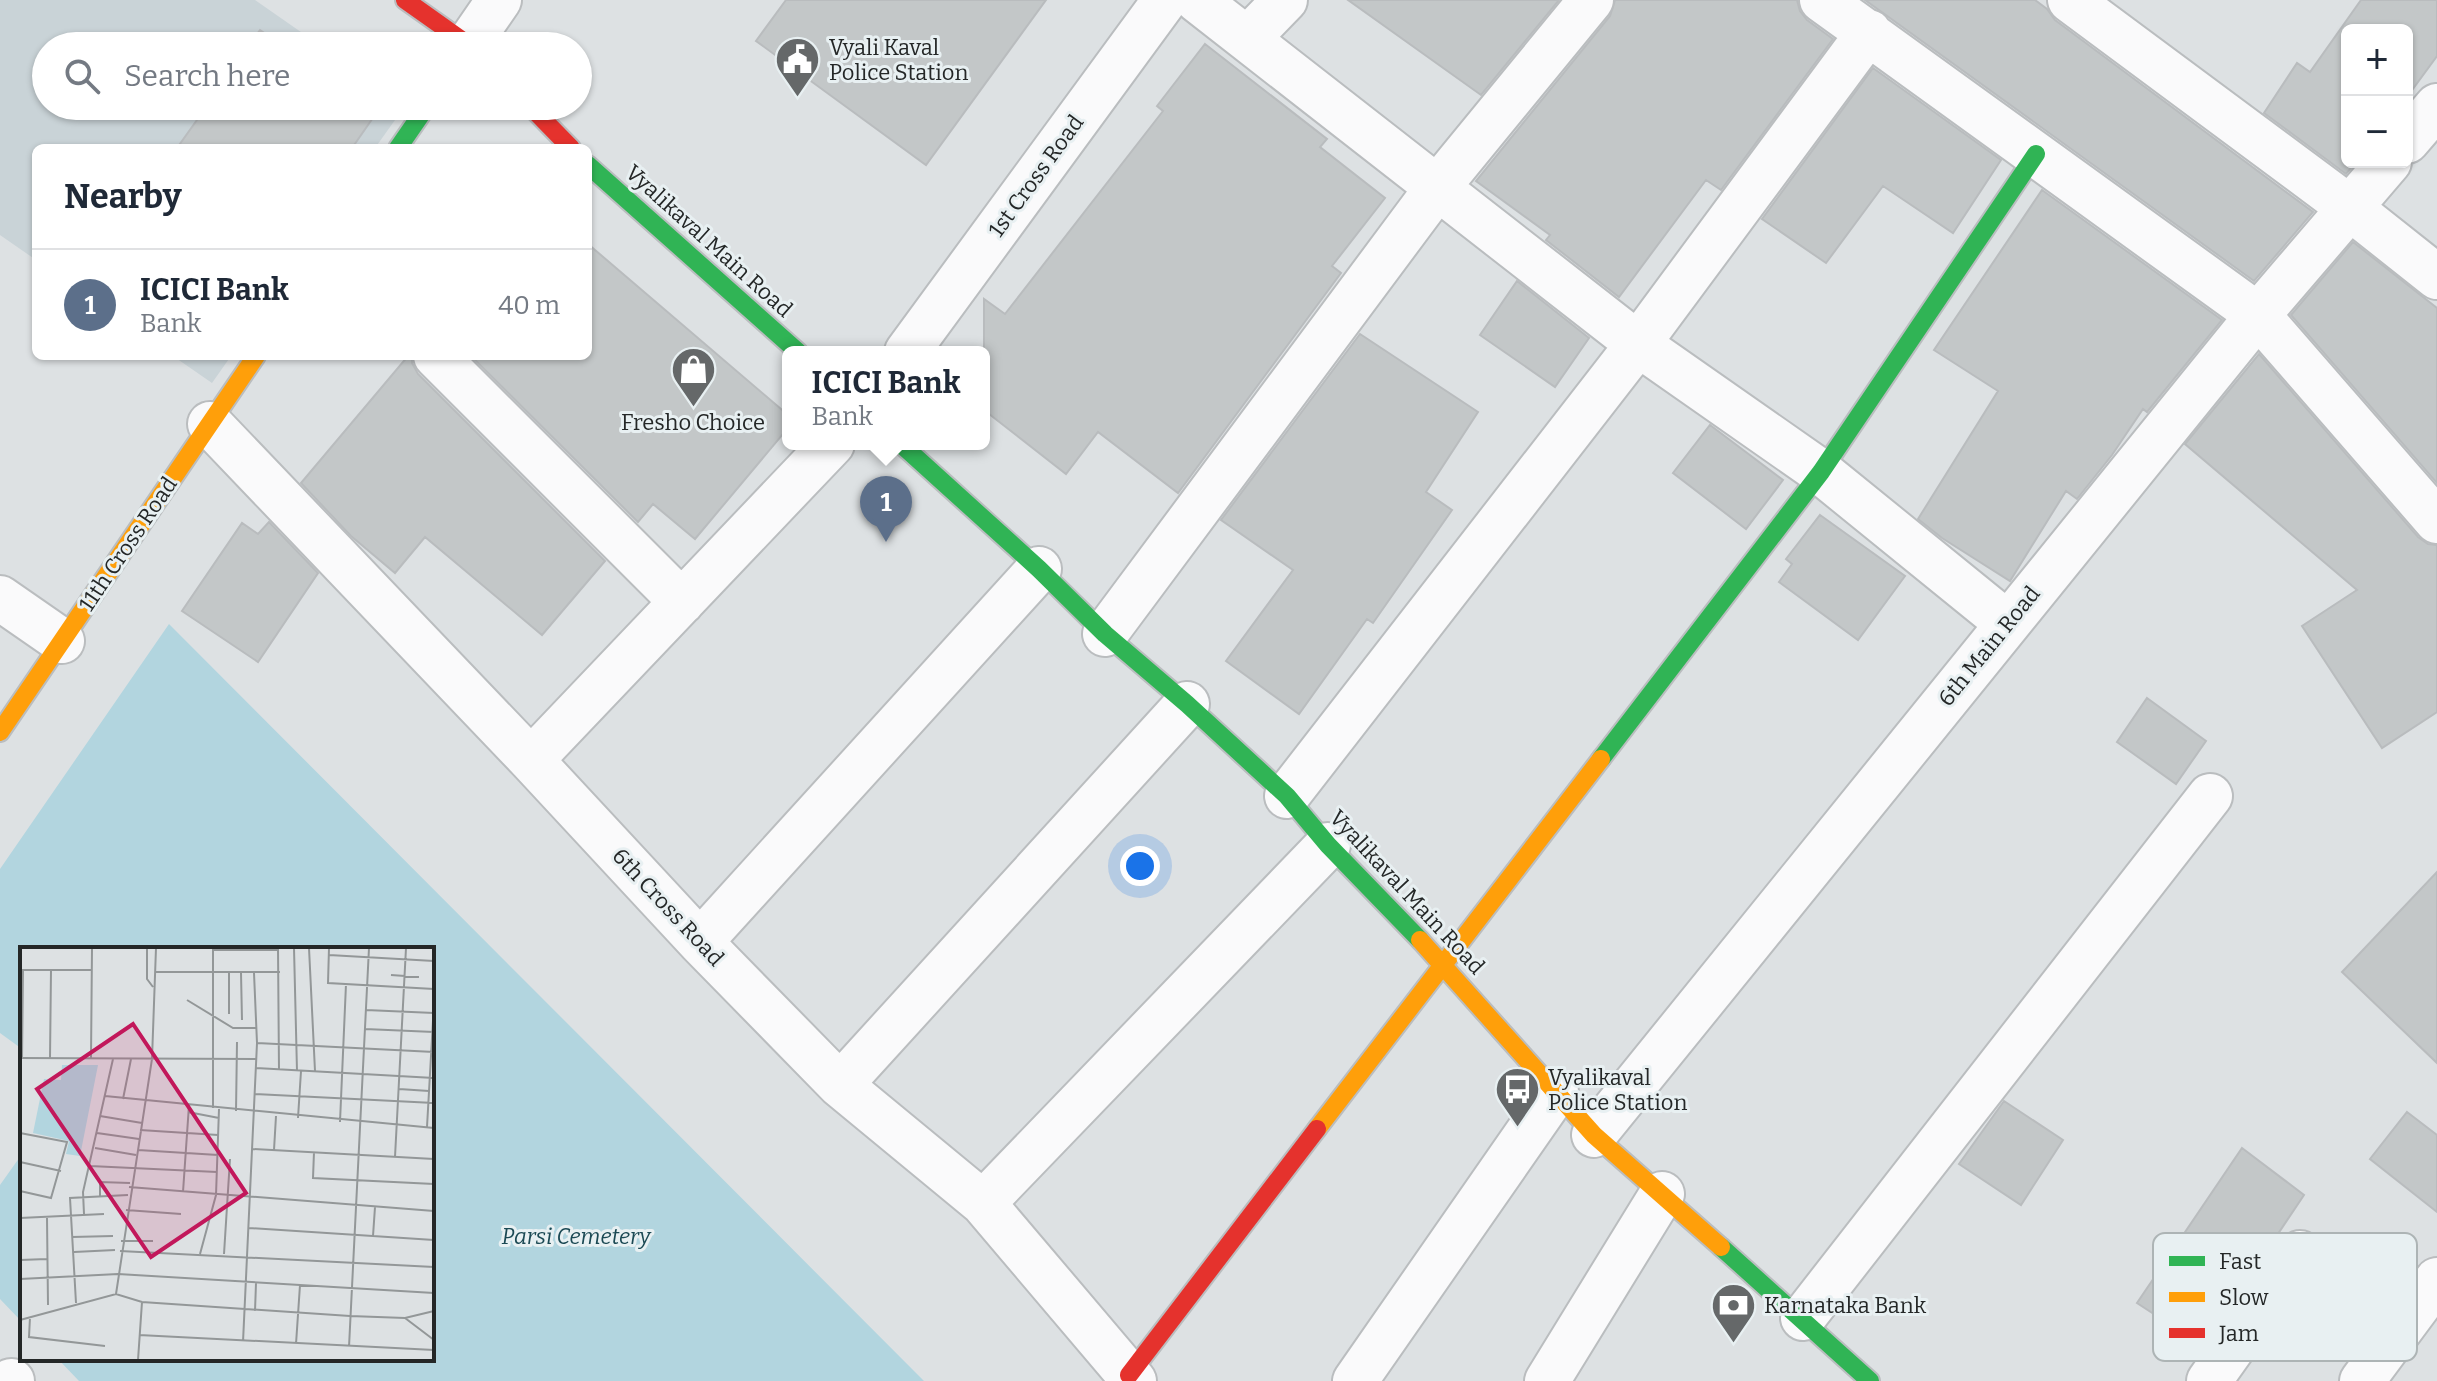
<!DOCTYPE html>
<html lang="en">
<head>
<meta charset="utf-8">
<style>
	:root { --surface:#fff; --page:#f2f2f3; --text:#1f2937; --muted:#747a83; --line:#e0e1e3; --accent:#1a73e8 }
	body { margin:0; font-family:Bitter,serif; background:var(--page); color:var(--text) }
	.controls { position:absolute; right:24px; top:24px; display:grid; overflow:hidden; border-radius:12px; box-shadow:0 2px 6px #0004 }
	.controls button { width:72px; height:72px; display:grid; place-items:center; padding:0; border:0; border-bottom:2px solid var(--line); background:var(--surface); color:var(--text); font:40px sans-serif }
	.you { position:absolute; left:1140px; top:866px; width:28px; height:28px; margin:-20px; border:6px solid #fff; border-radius:50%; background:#1a73e8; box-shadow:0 0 0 12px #1a73e833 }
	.badge { display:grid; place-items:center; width:52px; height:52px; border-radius:50%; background:var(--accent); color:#fff; font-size:26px; font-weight:700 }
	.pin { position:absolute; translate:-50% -66px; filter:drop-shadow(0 2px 4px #0008) }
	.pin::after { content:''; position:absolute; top:42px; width:28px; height:24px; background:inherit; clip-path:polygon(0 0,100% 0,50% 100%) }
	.popup { position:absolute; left:782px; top:346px; width:208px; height:104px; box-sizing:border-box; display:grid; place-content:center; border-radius:12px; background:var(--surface); filter:drop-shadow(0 2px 6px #0005); font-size:26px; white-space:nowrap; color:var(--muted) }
	.popup b { font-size:30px; color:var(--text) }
	.popup::after { content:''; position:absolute; left:50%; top:100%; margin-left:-16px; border:16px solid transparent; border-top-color:var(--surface) }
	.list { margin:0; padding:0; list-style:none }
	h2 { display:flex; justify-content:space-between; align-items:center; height:104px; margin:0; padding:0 32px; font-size:34px }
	h2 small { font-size:26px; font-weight:400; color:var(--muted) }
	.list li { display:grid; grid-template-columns:52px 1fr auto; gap:24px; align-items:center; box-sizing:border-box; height:112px; padding:0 32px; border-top:2px solid var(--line) }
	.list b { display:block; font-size:30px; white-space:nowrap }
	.list p { margin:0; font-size:26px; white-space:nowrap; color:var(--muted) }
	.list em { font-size:26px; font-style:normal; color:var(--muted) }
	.icon { flex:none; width:44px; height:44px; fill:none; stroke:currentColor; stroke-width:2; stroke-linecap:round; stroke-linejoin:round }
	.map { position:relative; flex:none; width:2437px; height:1381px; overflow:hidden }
	.search { position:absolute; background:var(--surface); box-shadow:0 2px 6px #0004; left:32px; top:32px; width:560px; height:88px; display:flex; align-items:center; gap:20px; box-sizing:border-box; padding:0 28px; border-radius:44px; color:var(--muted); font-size:30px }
	.panel { position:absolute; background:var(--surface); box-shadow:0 2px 6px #0004; left:32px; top:144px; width:560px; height:216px; border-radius:12px }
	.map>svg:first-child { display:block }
	.built { fill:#c9d3d7 }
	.green { fill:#b2d5df }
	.building { fill:#c3c7c8; stroke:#b9bcbe; stroke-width:2 }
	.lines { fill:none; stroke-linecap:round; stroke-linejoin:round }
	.street-casing { stroke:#babdbf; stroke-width:48 }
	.fast-casing { stroke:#babdbf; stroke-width:22 }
	.slow-casing { stroke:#babdbf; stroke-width:22 }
	.jam-casing { stroke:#babdbf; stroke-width:22 }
	.street { stroke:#fafafb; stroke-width:44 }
	.fast { stroke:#30b455; stroke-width:18 }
	.slow { stroke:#ff9f0a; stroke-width:18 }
	.jam { stroke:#e5322d; stroke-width:18 }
	.labels { text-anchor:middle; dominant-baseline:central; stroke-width:6; stroke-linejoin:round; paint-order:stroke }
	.poi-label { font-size:22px; fill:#242727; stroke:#e8f0f2; text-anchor:start }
	.street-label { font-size:22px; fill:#242727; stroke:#e8f0f2 }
	.park-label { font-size:22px; font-style:italic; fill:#1b4954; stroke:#e8f0f2 }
	.inset-road { fill:none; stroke:#939798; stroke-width:2 }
	.view { fill:#c2185b; fill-opacity:0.15; stroke:#c2185b; stroke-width:4 }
	.inset-edge { fill:none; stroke:#242727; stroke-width:4 }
	.key { fill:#e8f0f2; stroke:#adb4b5; stroke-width:2 }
	.key-label { font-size:22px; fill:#242727 }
</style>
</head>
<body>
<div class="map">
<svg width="2437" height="1381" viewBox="0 0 2437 1381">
	<rect width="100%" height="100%" fill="#dde1e3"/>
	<path class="built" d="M0 0H255L321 46H46V106H405L375 148H36V260L0 235Z
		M173 356H231L212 383Z"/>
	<path class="green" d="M169 624 924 1381H79L58 1359H432V949H22V1049L0 1033V869Z
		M22 1154V1322L0 1299V1185Z"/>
	<path class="building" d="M786 0H1046L926 165 756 41Z
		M1348 0H1559L1481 95Z
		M1615 0H1797L1800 11 1807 20 1833 39 1721 190 1706 180 1619 297 1546 240 1550 235 1476 181 1610 16Z
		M1865 0H2035L2047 9 2055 20 2313 212 2254 281Z
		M2361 0H2437V56L2407 97V30H2347V162H2356L2346 174 2264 113 2297 63 2310 72Z
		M260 30 283 46H248Z
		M1205 44 1327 139 1320 147 1385 198 1332 266 1341 273 1178 493 1098 432 1066 474 984 410V299L1005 314 1163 111 1157 106Z
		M1873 68 2001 160 1953 233 1883 186 1826 263 1762 219Z
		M207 106H369L377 112 352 148H177Z
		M2042 190 2222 320 2147 412 2143 409 2112 455 2077 499 2066 491 2010 581 1942 538 1918 519 1998 391 1934 350Z
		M2353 242 2437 308V483L2291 315Z
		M588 244 788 415V428L695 539 653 504 638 522 471 356H588Z
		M1517 281 1589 338 1555 387 1480 335Z
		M1360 334 1478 412 1426 492 1452 510 1373 623 1367 619 1299 714 1226 661 1293 570 1221 520Z
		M2259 354 2418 537 2428 544 2437 545V712L2382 748 2302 626 2357 590 2185 444Z
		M408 356H412V363L418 374 605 561 542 635 425 537 395 573 351 536 301 483Z
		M1710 425 1783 480 1746 529 1673 473Z
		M1820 515 1905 576 1858 640 1779 582 1792 564 1786 559Z
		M269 522 318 573 258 662 182 611 242 523 258 534Z
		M2147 698 2206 741 2176 784 2117 742Z
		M2437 872V1063L2342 972Z
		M2004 1101 2063 1140 2021 1205 1959 1164Z
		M2407 1112 2437 1135V1212L2370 1159Z
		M2242 1148 2304 1195 2203 1346 2137 1303Z"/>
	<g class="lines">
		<defs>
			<path id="street" d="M1197 0 1638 344 1821 472 2007 623
				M1822 0 2258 315 2437 521
				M2070 0 2350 208 2437 277
				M1247 39 1285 0
				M468 45 499 0
				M2407 141 2437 106
				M907 352 1165 0
				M436 356 682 602
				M210 424 531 760 700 942 840 1085 983 1203 1134 1381
				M0 598 62 641
				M1105 634 1437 188 1591 0
				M531 760 832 444
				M1287 796 1638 344 1869 32
				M700 942 1039 569
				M840 1085 1187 704
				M1594 1135 2258 315 2389 162
				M983 1203 1328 845
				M1803 1318 2210 796
				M11 1381H12
				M1355 1381 1556 1092
				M1547 1381 1662 1194
				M2209 1381 2300 1253
				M2362 1381 2437 1280"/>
			<path id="fast" d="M398 148 427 106
				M588 165 798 352
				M901 444 1039 569 1105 634 1187 704 1287 796 1328 845 1420 940
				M1601 759 1821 472 2036 154
				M1721 1247 1870 1381"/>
			<path id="slow" d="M0 732 256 356
				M1420 940 1594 1135 1721 1247
				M1317 1129 1601 759"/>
			<path id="jam" d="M405 0 470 46
				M530 106 571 148
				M1129 1375 1317 1129"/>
		</defs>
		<use href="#street" class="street-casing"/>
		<use href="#fast" class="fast-casing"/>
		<use href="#slow" class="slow-casing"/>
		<use href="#jam" class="jam-casing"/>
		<use href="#street" class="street"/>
		<use href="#fast" class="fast"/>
		<use href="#slow" class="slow"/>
		<use href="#jam" class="jam"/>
	</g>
	<defs>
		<symbol id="civic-pin" viewBox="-11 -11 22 30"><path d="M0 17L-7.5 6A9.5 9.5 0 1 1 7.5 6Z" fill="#656869" stroke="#e8f0f2"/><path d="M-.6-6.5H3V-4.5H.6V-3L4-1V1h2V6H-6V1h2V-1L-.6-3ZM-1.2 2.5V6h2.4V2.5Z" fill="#fff"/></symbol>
		<symbol id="shop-pin" viewBox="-11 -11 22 30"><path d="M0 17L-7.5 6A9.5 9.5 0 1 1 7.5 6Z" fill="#656869" stroke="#e8f0f2"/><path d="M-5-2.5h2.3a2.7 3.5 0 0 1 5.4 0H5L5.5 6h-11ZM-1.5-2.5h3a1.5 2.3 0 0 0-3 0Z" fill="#fff"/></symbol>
		<symbol id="bus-pin" viewBox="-11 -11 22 30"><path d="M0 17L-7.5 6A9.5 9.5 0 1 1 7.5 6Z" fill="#656869" stroke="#e8f0f2"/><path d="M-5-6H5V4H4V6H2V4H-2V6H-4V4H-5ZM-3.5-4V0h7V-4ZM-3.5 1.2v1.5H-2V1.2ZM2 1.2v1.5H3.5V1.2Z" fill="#fff"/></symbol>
		<symbol id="bank-pin" viewBox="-11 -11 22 30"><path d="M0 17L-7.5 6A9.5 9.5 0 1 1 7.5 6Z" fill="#656869" stroke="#e8f0f2"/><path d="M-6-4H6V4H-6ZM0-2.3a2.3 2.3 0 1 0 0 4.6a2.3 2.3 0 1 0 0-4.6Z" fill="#fff"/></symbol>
	</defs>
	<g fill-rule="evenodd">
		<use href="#civic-pin" x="772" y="34" width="51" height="69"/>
		<use href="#shop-pin" x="668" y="344" width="51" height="69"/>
		<use href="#bus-pin" x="1492" y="1064" width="51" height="69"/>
		<use href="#bank-pin" x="1708" y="1280" width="51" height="69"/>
	</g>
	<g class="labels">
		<g class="poi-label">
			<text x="829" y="47">Vyali Kaval<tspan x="829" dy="25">Police Station</tspan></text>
			<text x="693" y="422" text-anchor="middle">Fresho Choice</text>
			<text x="1548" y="1077">Vyalikaval<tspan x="1548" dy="25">Police Station</tspan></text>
			<text x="1764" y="1305">Karnataka Bank</text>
		</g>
		<g class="street-label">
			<text transform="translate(1036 176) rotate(-54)">1st Cross Road</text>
			<text transform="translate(709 241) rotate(42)">Vyalikaval Main Road</text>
			<text transform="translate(128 544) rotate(-56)">11th Cross Road</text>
			<text transform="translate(1989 646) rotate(-51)">6th Main Road</text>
			<text transform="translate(1407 892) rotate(47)">Vyalikaval Main Road</text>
			<text transform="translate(668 907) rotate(47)">6th Cross Road</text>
		</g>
		<g class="park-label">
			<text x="576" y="1236">Parsi Cemetery</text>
		</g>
	</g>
	<g transform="translate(20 947)">
		<rect width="414" height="414" fill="#dde1e3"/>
		<path d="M42 118H78L60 209 46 207 49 194 13 186 24 132 41 133Z" fill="#b2d5df"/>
		<path class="inset-road" d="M127 1V32L133 40M193 1V161M258 1 259 123M274 1 277 124M289 1 295 124M309 1 308 36 414 42M193 3H258M309 8 414 14M0 23H72M136 25H260M221 26 222 73M371 28 399 30M167 53 213 81H236M346 63 414 66M209 67V25M345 82 414 85M237 96 414 105M0 111 237 112M2 111 3 23M30 111 31 23M71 111 72 1M236 121 414 131M379 142 409 144M235 147 414 156M85 149 414 181M103 152 111 112M216 164 217 95M168 165 199 171M80 169 122 176M278 171 281 124M320 175 326 37M407 180 414 56M120 183 198 188M0 186 47 195 31 251 0 244M77 186 119 192M75 201 116 208M232 202 414 212M118 203 198 208M254 203 256 169M294 205 293 231 414 237M375 210 386 1M0 215 41 224M70 219 197 225M109 240 414 264M163 245 169 158M80 249V235L110 236M106 263 161 267M64 267 63 245 93 112M0 271 84 267M27 271 28 358M229 281 414 293M353 289 355 260M52 290 93 289M101 294H133M100 304 414 320M54 305 95 303M180 307 196 248 199 162M204 307 210 212M0 313 27 312M0 332 98 327 414 346M96 347 132 112 136 1M56 356 50 251 108 248M235 364 236 336M10 370 9 390 85 399M385 371 414 393M0 373 96 347 122 355 330 369 385 371 414 364M119 388 414 403M223 395 237 96 234 26M276 397 280 338M329 400 349 1M118 413 122 355"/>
		<path class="view" d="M113 77 226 246 131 310 17 142Z"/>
		<rect width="414" height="414" class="inset-edge"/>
	</g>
	<rect x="2153" y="1233" width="264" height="128" rx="12" class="key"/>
	<rect x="2169" y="1256" width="36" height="10" fill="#30b455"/>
	<rect x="2169" y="1292" width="36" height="10" fill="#ff9f0a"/>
	<rect x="2169" y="1328" width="36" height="10" fill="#e5322d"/>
	<g class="key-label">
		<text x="2219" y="1269">Fast</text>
		<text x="2219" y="1305">Slow</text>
		<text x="2219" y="1341">Jam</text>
	</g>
</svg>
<div class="controls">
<button>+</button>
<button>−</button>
</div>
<div class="you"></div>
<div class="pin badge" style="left:886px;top:542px;background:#5c6f8a">1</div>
<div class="popup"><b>ICICI Bank</b>Bank</div>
<div class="search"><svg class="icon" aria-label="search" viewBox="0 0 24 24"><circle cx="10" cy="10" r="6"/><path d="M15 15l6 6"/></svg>Search here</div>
<section class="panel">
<h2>Nearby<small></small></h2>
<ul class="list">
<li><span class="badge" style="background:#5c6f8a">1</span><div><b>ICICI Bank</b><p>Bank</p></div><em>40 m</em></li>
</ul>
</section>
</div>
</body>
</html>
